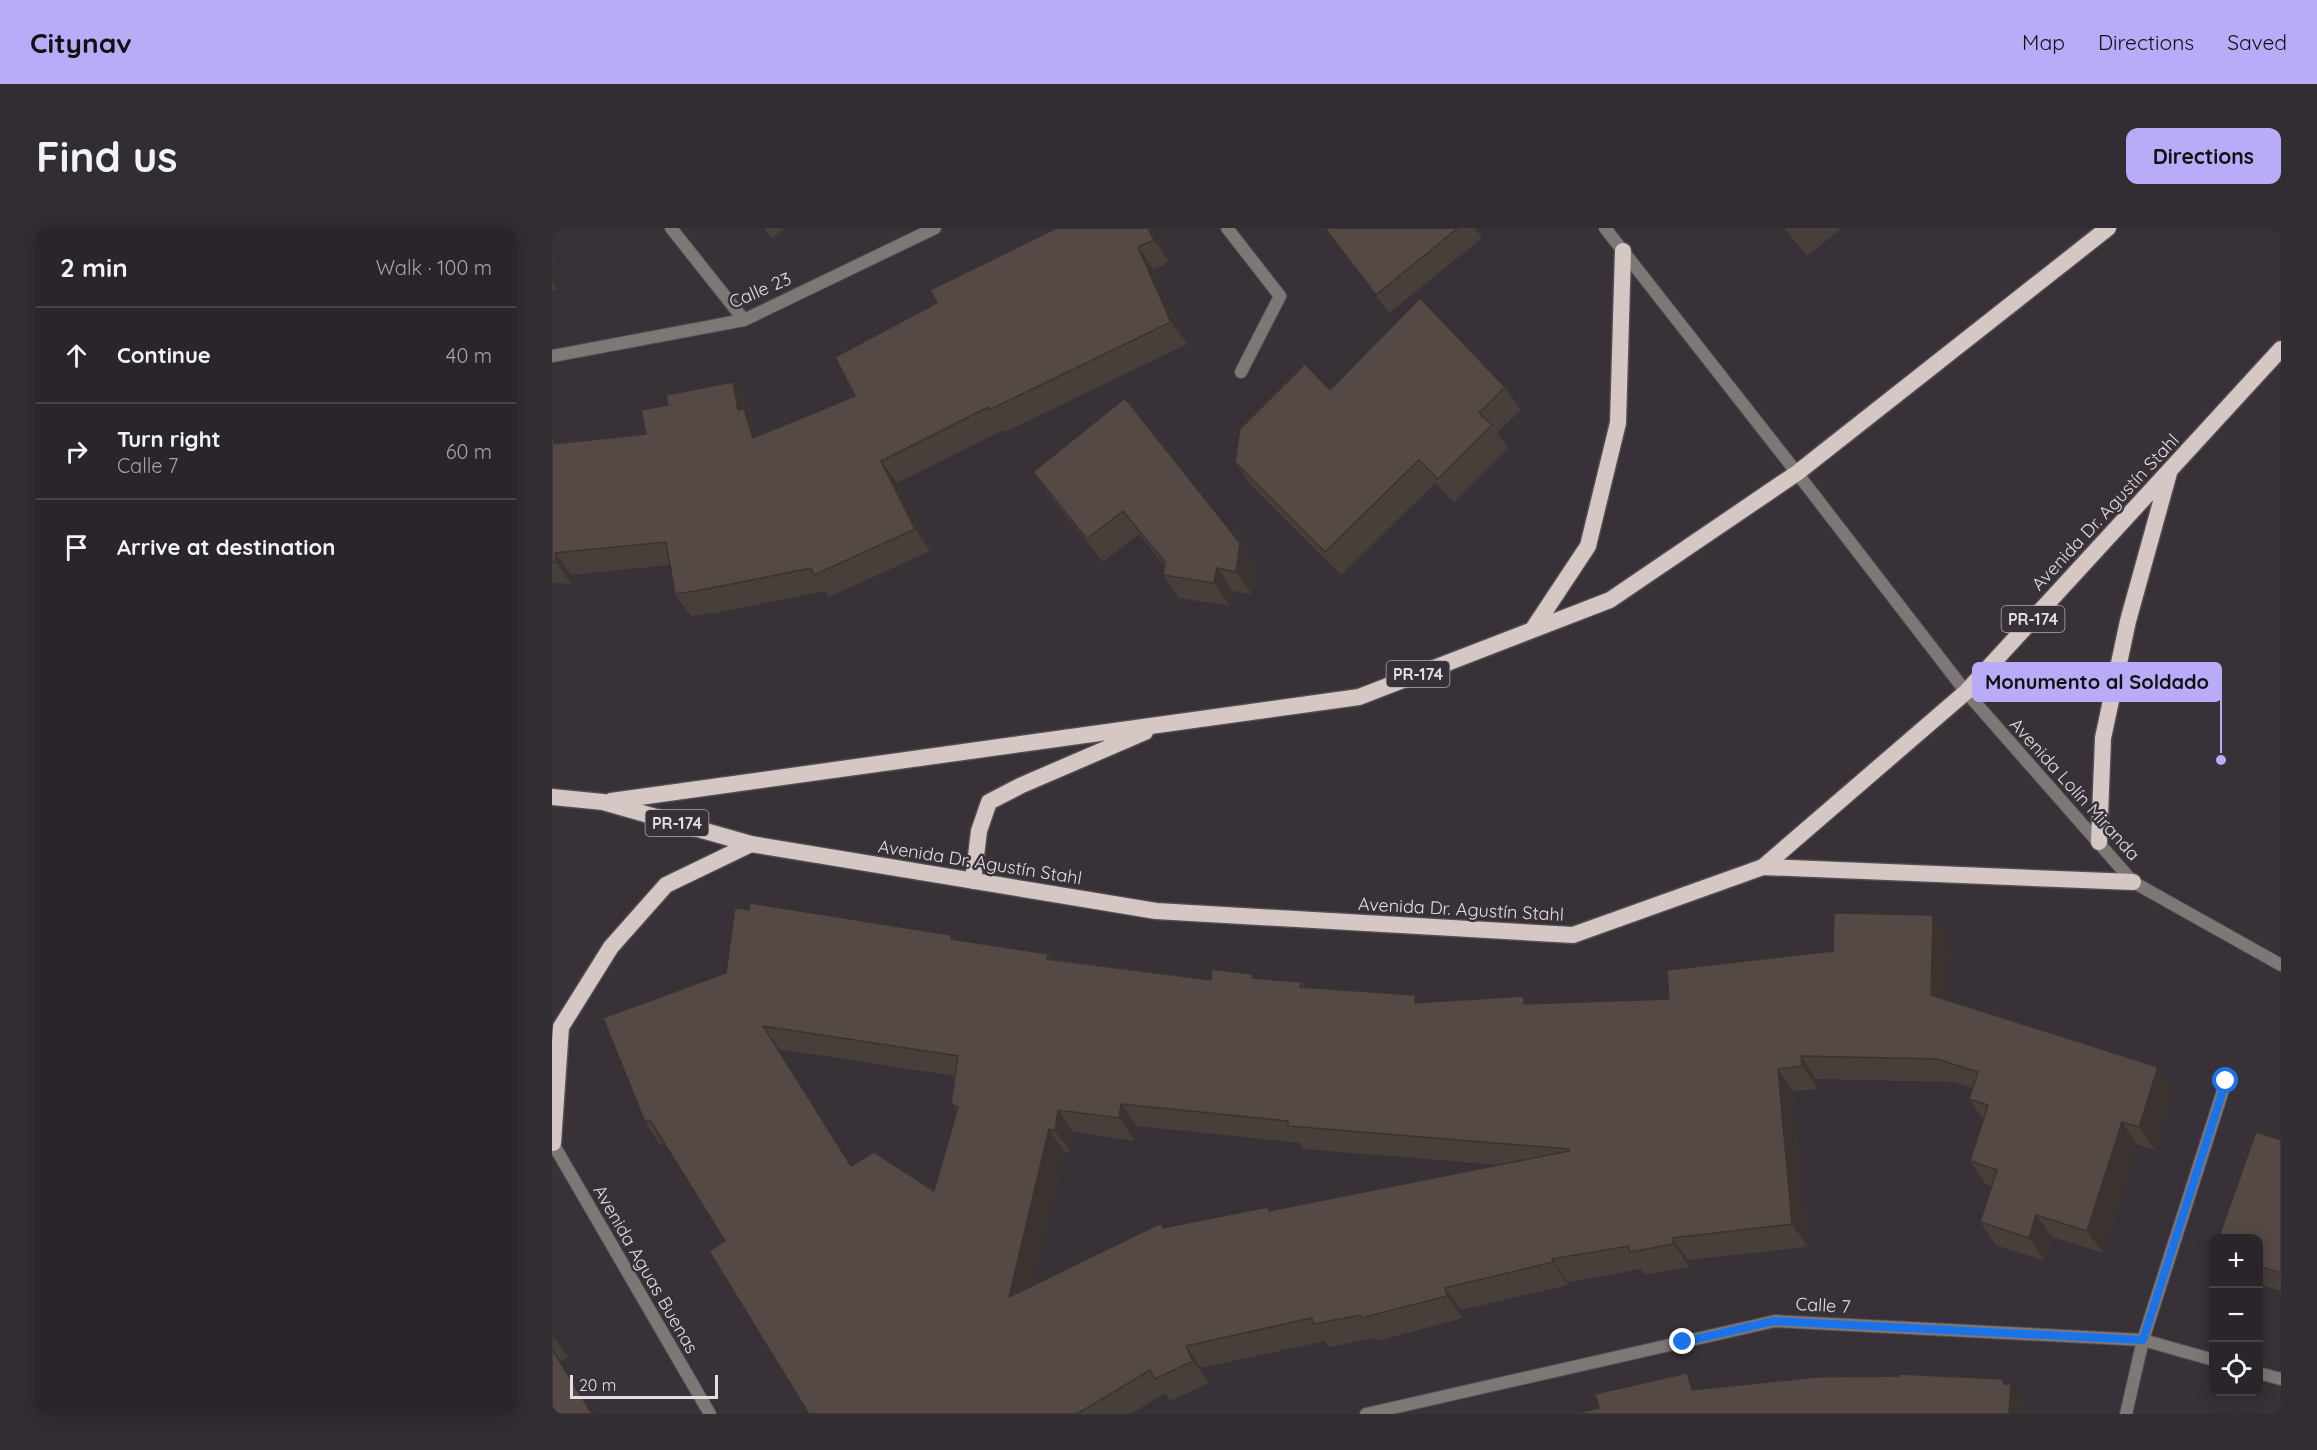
<!DOCTYPE html>
<html lang="en">
<head>
<meta charset="utf-8">
<style>
	:root { --surface:#2a252a; --page:#322d32; --text:#f1f3f6; --muted:#a5a5a8; --line:#464247; --accent:#b9abf7 }
	body { margin:0; font-family:Quicksand,sans-serif; background:var(--page); color:var(--text) }
	.controls { position:absolute; right:18px; bottom:18px; display:grid; overflow:hidden; border-radius:12px; box-shadow:0 3px 15px #0003 }
	.controls button { width:54px; height:54px; display:grid; place-items:center; padding:0; border:0; border-bottom:2px solid var(--line); background:var(--surface); color:var(--text); font:30px sans-serif }
	.scale { position:absolute; left:18px; bottom:15px; width:148px; box-sizing:border-box; padding-left:6px; border:3px solid #e3dee3; border-top:0; font-size:16px; line-height:21px; white-space:nowrap; color:#e3dee3; -webkit-text-stroke:4px #383138; paint-order:stroke }
	.stop { position:absolute; width:18px; height:18px; margin:-14px; border:4px solid #1a73e8; border-radius:50%; background:#fff }
	.stop.end { background:#1a73e8; border-color:#fff; box-shadow:0 2px 6px #0008 }
	.list { margin:0; padding:0; list-style:none }
	h2 { display:flex; justify-content:space-between; align-items:center; height:78px; margin:0; padding:0 24px; font-size:26px }
	h2 small { font-size:20px; font-weight:400; color:var(--muted) }
	.list li { display:grid; grid-template-columns:39px 1fr auto; gap:18px; align-items:center; box-sizing:border-box; height:96px; padding:0 24px; border-top:2px solid var(--line) }
	.list b { display:block; font-size:22px; white-space:nowrap }
	.list p { margin:0; font-size:20px; white-space:nowrap; color:var(--muted) }
	.list em { font-size:20px; font-style:normal; color:var(--muted) }
	.icon { flex:none; width:33px; height:33px; fill:none; stroke:currentColor; stroke-width:2; stroke-linecap:round; stroke-linejoin:round }
	.map { position:relative; flex:none; width:1729px; height:1186px; overflow:hidden; border-radius:12px }
	header { display:flex; align-items:center; gap:36px; box-sizing:border-box; height:84px; padding:0 30px; background:var(--accent); color:#111 }
	header strong { font-size:28px }
	nav { display:flex; gap:33px; margin-inline-start:auto; font-size:21px }
	.intro { display:flex; align-items:center; justify-content:space-between; box-sizing:border-box; height:144px; padding:0 36px }
	h1 { margin:0; font-size:42px }
	.button { padding:15px 27px; border-radius:12px; background:var(--accent); color:#111; font-size:21px; font-weight:700 }
	main { display:flex; gap:36px; padding:0 36px }
	aside { flex:1; background:var(--surface); border-radius:12px; box-shadow:0 3px 15px #0003 }
	.map>svg:first-child { display:block }
	.lines { fill:none; stroke-linecap:round; stroke-linejoin:round }
	.minor-casing { stroke:#534d53; stroke-width:14 }
	.tertiary-casing { stroke:#534d53; stroke-width:14 }
	.trunk-casing { stroke:#534d53; stroke-width:19 }
	.minor { stroke:#7d7775; stroke-width:12 }
	.tertiary { stroke:#7d7775; stroke-width:12 }
	.trunk { stroke:#d4c7c4; stroke-width:16 }
	.wall { fill:#483f3b; fill-rule:evenodd }
	.shaded-wall { fill:#3b3330 }
	.building { fill:#544945; stroke:#3b3330; stroke-width:1.5; fill-rule:evenodd }
	.route { stroke:#1a73e8; stroke-width:8 }
	.labels { text-anchor:middle; dominant-baseline:central; stroke-width:5; stroke-linejoin:round; paint-order:stroke }
	.shield { fill:#383138; stroke:#b0aab0; stroke-width:1.5 }
	.shield-label { font-size:16px; font-weight:bold; fill:#e3dee3 }
	.street-label { font-size:18px; fill:#e3dee3; stroke:#383138 }
	.leader { fill:none; stroke:#b9abf7; stroke-width:2 }
	.callout-dot { fill:#b9abf7; stroke:#383138; stroke-width:2 }
	.callout { fill:#b9abf7; stroke:#b9abf7; stroke-width:2 }
	.callout-label { font-size:20px; text-anchor:middle; font-weight:bold; fill:#111 }
</style>
</head>
<body>
<header>
<strong>Citynav</strong>
<nav><a>Map</a><a>Directions</a><a>Saved</a></nav>
</header>
<div class="intro"><h1>Find us</h1><a class="button">Directions</a></div>
<main>
<aside>
<h2>2 min<small>Walk · 100 m</small></h2>
<ul class="list">
<li><svg class="icon" aria-label="ahead" viewBox="0 0 24 24"><path d="M12 20V5M6 11l6-6 6 6"/></svg><div><b>Continue</b></div><em>40 m</em></li>
<li><svg class="icon" aria-label="right" viewBox="0 0 24 24"><path d="M7 20v-9h11M14 6l5 5-5 5"/></svg><div><b>Turn right</b><p>Calle 7</p></div><em>60 m</em></li>
<li><svg class="icon" aria-label="arrive" viewBox="0 0 24 24"><path d="M6 21V4h12l-3 4 3 4H6"/></svg><div><b>Arrive at destination</b></div></li>
</ul>
</aside>
<div class="map">
<svg width="1729" height="1186" viewBox="0 0 1729 1186">
	<rect width="100%" height="100%" fill="#383138"/>
	<g class="lines">
		<defs>
			<path id="minor" d="M119 0 192 92
				M675 0 728 68 689 144
				M0 128 192 92 383 0
				M1245 245 1414 464 1581 654 1729 737
				M1706 1145 1729 1151
				M814 1186 1223 1093 1591 1112 1662 1132
				M1574 1186 1591 1112 1674 853"/>
			<path id="tertiary" d="M1053 0 1245 245
				M0 914 158 1186"/>
			<path id="trunk" d="M981 401 1036 318 1066 195 1071 23
				M0 569 51 574 199 616 604 683 1021 707 1211 639 1414 464 1729 121
				M59 573 807 469 1058 372 1245 245 1556 0
				M1547 614 1551 510 1576 393 1617 245
				M1211 639 1581 654
				M421 653 427 603 437 574 470 557 593 504
				M1 915 9 799 59 719 114 657 199 616"/>
		</defs>
		<use href="#minor" class="minor-casing"/>
		<use href="#tertiary" class="tertiary-casing"/>
		<use href="#trunk" class="trunk-casing"/>
		<use href="#minor" class="minor"/>
		<use href="#tertiary" class="tertiary"/>
		<use href="#trunk" class="trunk"/>
	</g>
	<path class="wall" d="M212 0H233L220 11Z
		M601 0 617 34 602 42 635 116 453 204 451 202 345 255 378 323 277 369 273 363 164 385 139 388 123 366 118 337 19 347V356L0 355V211L3 215 94 206 197 177 200 193 208 207 303 168Z
		M772 0H923L930 10 837 85Z
		M1232 0H1290L1255 28Z
		M0 24 5 62 0 63Z
		M953 159 969 182 945 205 956 220 902 274 883 255 789 347 699 257 683 234 778 162Z
		M481 244 688 315 704 338 700 366 681 363 678 378 627 370 611 347 612 337 587 306 551 334 497 267Z
		M1397 710 1395 772 1622 861 1603 922 1585 916 1551 1025 1500 1009 1493 1033 1444 1017 1428 994 1440 958 1434 956 1418 933 1431 891 1417 871 1421 860 1401 854 1264 851 1266 861 1241 863 1256 1019 1136 1032 1137 1039 1093 1047 1089 1041 1016 1054V1057L909 1082 911 1090 825 1113 823 1110 777 1119 773 1113 649 1140 657 1155 618 1173 613 1165 578 1186H257L173 1013 113 915 108 917 93 894 51 790 403 712 496 726 499 731 659 752 700 746 703 751 750 754 754 759 863 767 869 775 977 776 1117 771ZM227 821 403 848 399 876 405 884 382 963 300 938ZM585 898 748 915 751 921 948 937 718 983 612 1000 609 995 481 1057 512 924 519 925 521 904 583 913Z
		M1729 911V1063L1707 1056V1011Z
		M0 1103 16 1129 9 1133 0 1186Z"/>
	<path class="shaded-wall" d="M596 0H601L617 34 602 12Z
		M586 19 602 42 635 116 619 94Z
		M0 24 5 62 0 55Z
		M181 154 197 177 200 192 207 204 216 232 201 210 186 182Z
		M329 233 345 255 378 323 363 301Z
		M688 315 704 338 700 366 684 344Z
		M3 325 19 347V356L4 334Z
		M665 340 681 363 678 378 662 355Z
		M1381 687 1397 710 1395 790 1379 767Z
		M863 767 879 789 863 775Z
		M972 768 988 791 972 776Z
		M211 798 227 821 315 961 299 938Z
		M1249 828 1264 851 1266 861 1250 838Z
		M1606 839 1622 861 1603 922 1587 899Z
		M1226 841 1241 863 1256 1019 1240 996Z
		M569 876 585 898 583 913 567 890Z
		M506 882 521 904 519 925 503 903Z
		M1570 894 1585 916 1551 1025 1535 1003Z
		M497 901 512 924 473 1092 457 1069Z
		M1484 987 1500 1009 1493 1033 1477 1010Z
		M1120 1010 1136 1032 1137 1039 1122 1016Z
		M1000 1031 1016 1054V1057L1001 1034Z
		M893 1060 909 1082 911 1090 895 1068Z
		M0 1103 16 1129 3 1111 0 1106Z
		M634 1118 649 1140 657 1155 641 1133Z
		M0 1120 9 1133 41 1186H40Z
		M1135 1145 1149 1164 1140 1162Z
		M1451 1151 1458 1162 1459 1156 1472 1176V1186H1457Z"/>
	<path class="building" d="M505 0H596L602 12 586 19 619 94 437 182 436 179 329 233 363 301 262 347 259 340 149 362 123 366 114 314 3 325 4 334H0V216L94 206 89 182 116 177 114 167 181 154 186 182 192 181 201 210 303 168 283 129 385 75 378 62Z
		M773 0H906L824 67Z
		M868 70 953 159 927 185 940 197 886 251 867 232 773 324 683 234 688 201 753 136 778 162Z
		M573 170 688 315 684 344 665 340 662 355 611 347 613 334 571 283 535 311 481 244Z
		M198 675 399 707V711L496 726 495 731 659 752 660 741 700 746V750L750 754 748 759 863 767V775L972 768V776L1117 771 1115 742 1281 723 1282 685 1381 687 1379 767 1606 839 1587 899 1570 894 1535 1003 1484 987 1477 1010 1428 994 1445 942 1418 933 1436 877 1417 871 1426 844 1385 831 1249 828 1250 838 1226 841 1240 996 1120 1010 1122 1016 1078 1024 1076 1018 1000 1031 1001 1034 893 1060 895 1068 809 1090 808 1087 761 1096 760 1090 634 1118 641 1133 603 1151 598 1142 525 1186H257L157 1023 173 1013 98 892 93 894 51 790 174 745 183 680 197 682ZM211 798 406 828 399 876 406 879 382 963 322 924 299 938ZM569 876 736 893V898L1017 921V923L717 983 716 979 611 1000 609 995 457 1069 497 901 503 903 506 882 567 890Z
		M1704 904 1729 912V911V1045L1707 1038V1011H1666Z
		M0 1106 3 1111 0 1113Z
		M0 1121 40 1186H0Z
		M1135 1145 1140 1162 1264 1149 1347 1148V1146L1451 1151 1452 1156H1459L1457 1186H1021L1047 1180 1043 1166Z"/>
	<g class="lines">
		<path class="route" d="M1131 1114 1222 1093 1591 1112 1674 853"/>
	</g>
	<g class="labels">
		<g class="shield">
			<rect x="1449.5" y="378" width="63" height="26" rx="4.5"/>
			<rect x="834.5" y="433" width="63" height="26" rx="4.5"/>
			<rect x="93.5" y="582" width="63" height="26" rx="4.5"/>
		</g>
		<g class="shield-label">
			<text x="1481" y="391">PR-174</text>
			<text x="866" y="446">PR-174</text>
			<text x="125" y="595">PR-174</text>
		</g>
		<g class="street-label">
			<text transform="translate(208 62) rotate(-23)">Calle 23</text>
			<text transform="translate(1553 284) rotate(-47)">Avenida Dr. Agustín Stahl</text>
			<text transform="translate(1523 561) rotate(48)">Avenida Lolín Miranda</text>
			<text transform="translate(428 634) rotate(9)">Avenida Dr. Agustín Stahl</text>
			<text transform="translate(909 681) rotate(3)">Avenida Dr. Agustín Stahl</text>
			<text transform="translate(94 1041) rotate(60)">Avenida Aguas Buenas</text>
			<text transform="translate(1271 1077) rotate(3)">Calle 7</text>
		</g>
	</g>
	<path class="leader" d="M1669 532L1669 454"/>
	<circle class="callout-dot" cx="1669" cy="532" r="6"/>
	<rect class="callout" x="1421" y="435" width="248" height="38" rx="6"/>
	<g class="callout-label">
		<text x="1545" y="461">Monumento al Soldado</text>
	</g>
</svg>
<div class="controls">
<button>+</button>
<button>−</button>
<button><svg class="icon" aria-label="locate" viewBox="0 0 24 24"><circle cx="12" cy="12" r="6"/><path d="M12 2v4M12 18v4M2 12h4M18 12h4"/></svg></button>
</div>
<div class="scale">20 m</div>
<div class="stop" style="left:1674px;top:853px"></div>
<div class="stop end" style="left:1131px;top:1114px"></div>
</div>
</main>
</body>
</html>
